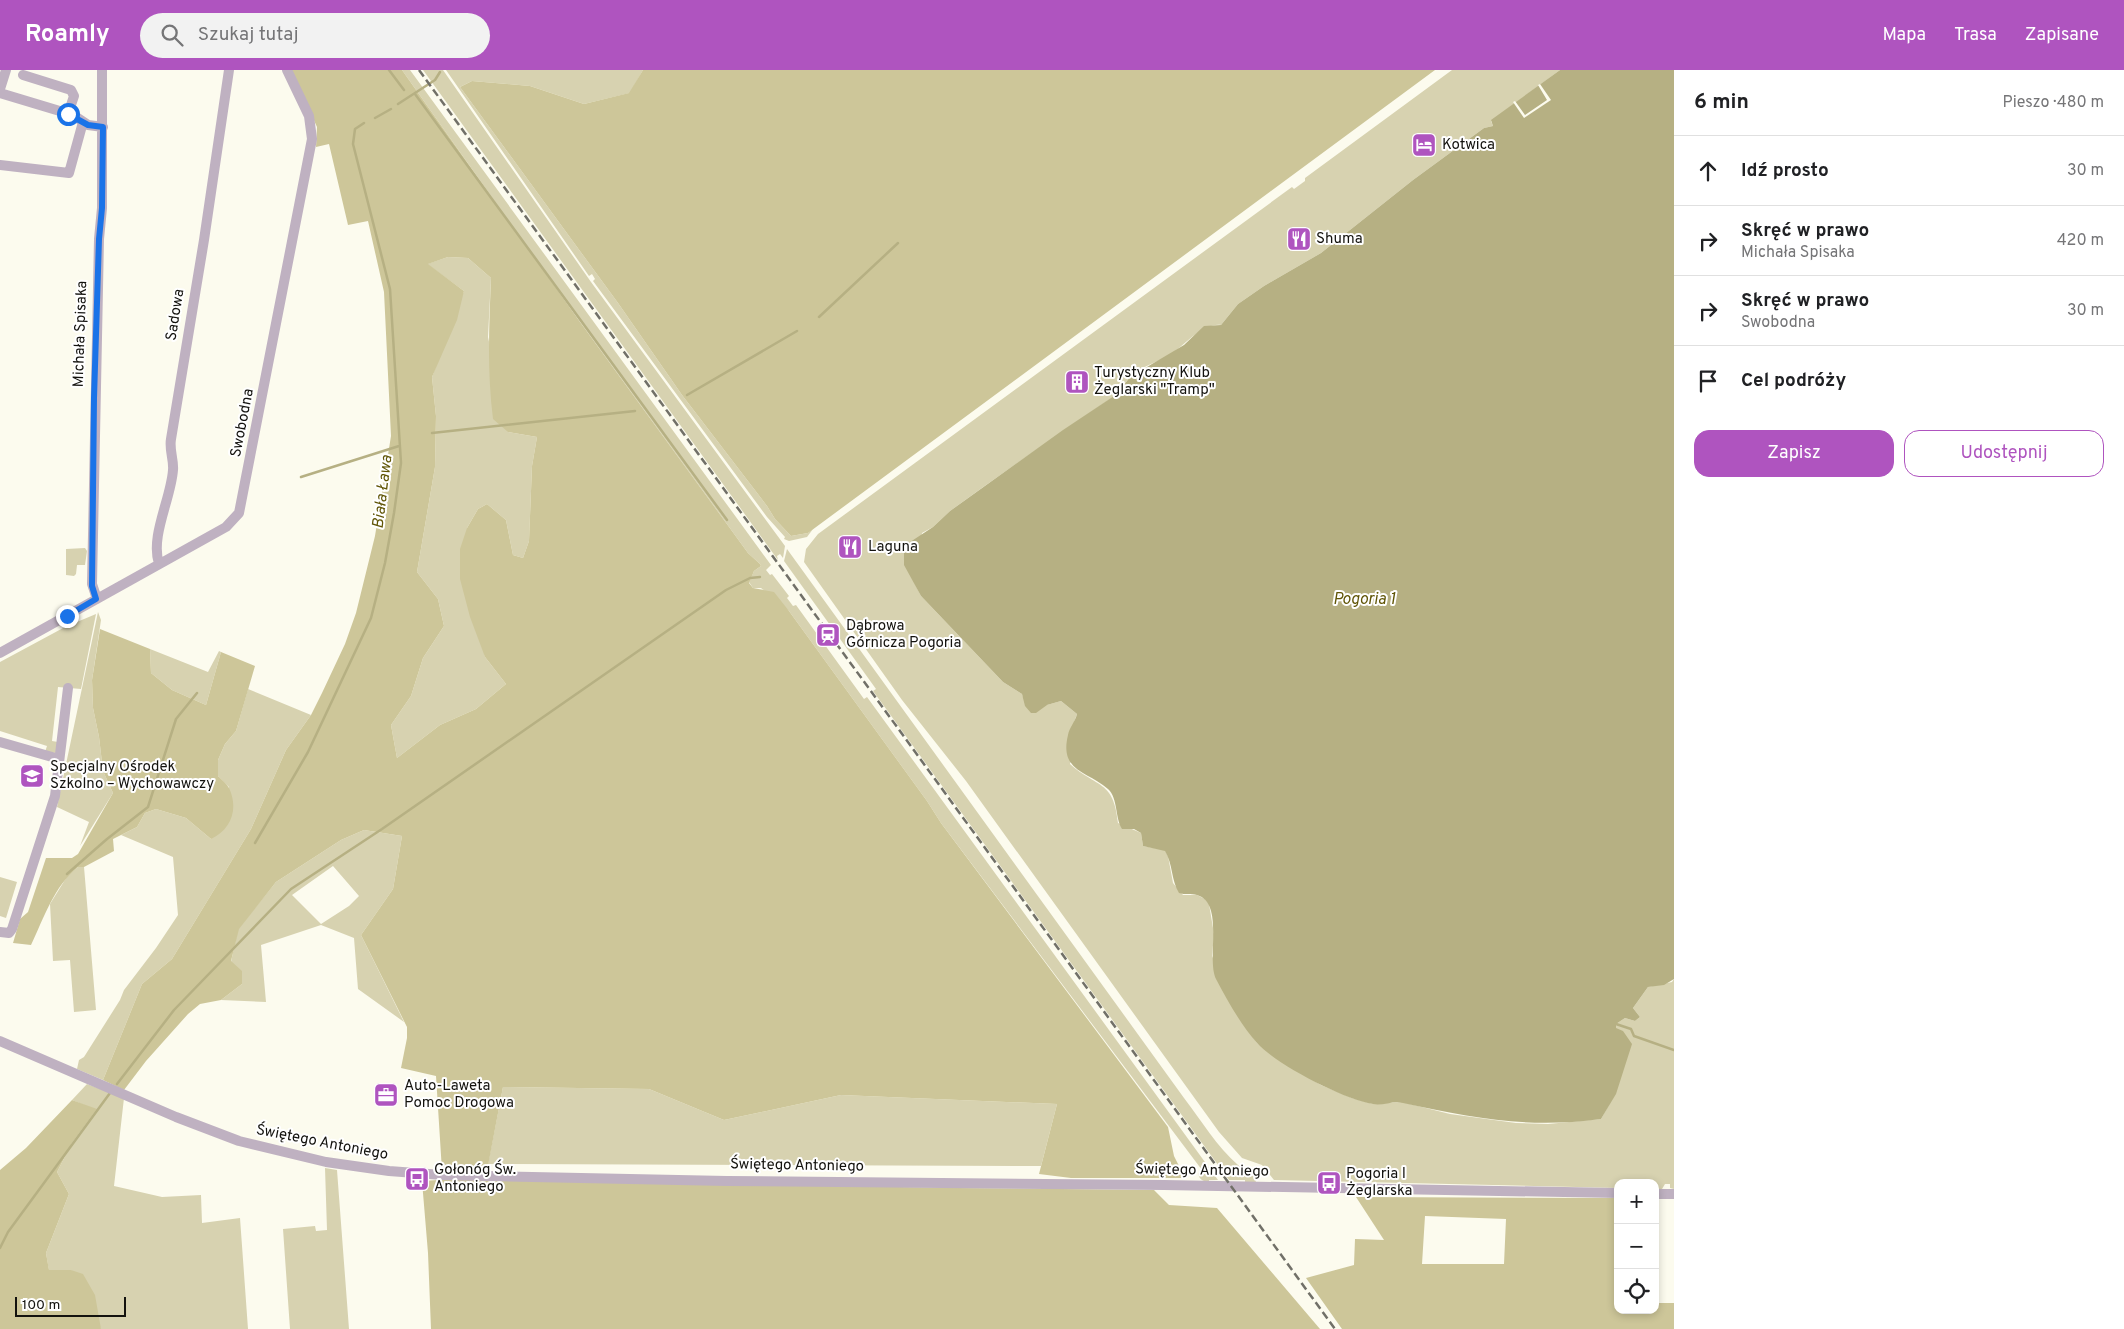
<!DOCTYPE html>
<html lang="pl">
<head>
<meta charset="utf-8">
<style>
	:root { --surface:#fff; --page:#f2f2f2; --text:#202124; --muted:#757577; --line:#e0e0e0; --accent:#af54bf }
	body { margin:0; font-family:Overpass,sans-serif; background:var(--page); color:var(--text) }
	.controls { position:absolute; right:15px; bottom:15px; display:grid; overflow:hidden; border-radius:10px; box-shadow:0 2px 8px #0003 }
	.controls button { width:45px; height:45px; display:grid; place-items:center; padding:0; border:0; border-bottom:1px solid var(--line); background:var(--surface); color:var(--text); font:25px sans-serif }
	.scale { position:absolute; left:15px; bottom:12px; width:111px; box-sizing:border-box; padding-left:5px; border:2px solid #13120e; border-top:0; font-size:14px; line-height:18px; white-space:nowrap; color:#13120e; -webkit-text-stroke:4px #fff; paint-order:stroke }
	.stop { position:absolute; width:15px; height:15px; margin:-11px; border:4px solid #1a73e8; border-radius:50%; background:#fff }
	.stop.end { background:#1a73e8; border-color:#fff; box-shadow:0 1px 5px #0008 }
	.list { margin:0; padding:0; list-style:none }
	h2 { display:flex; justify-content:space-between; align-items:center; height:65px; margin:0; padding:0 20px; font-size:21px }
	h2 small { font-size:16px; font-weight:400; color:var(--muted) }
	.list li { display:grid; grid-template-columns:32px 1fr auto; gap:15px; align-items:center; box-sizing:border-box; height:70px; padding:0 20px; border-top:1px solid var(--line) }
	.list b { display:block; font-size:19px; white-space:nowrap }
	.list p { margin:0; font-size:16px; white-space:nowrap; color:var(--muted) }
	.list em { font-size:16px; font-style:normal; color:var(--muted) }
	.actions { display:flex; gap:10px; padding:15px 20px }
	.actions a { flex:1; padding:11px 0; border:1px solid var(--accent); border-radius:15px; text-align:center; font-size:18px; color:var(--accent) }
	.actions .main { background:var(--accent); color:#fff }
	.icon { flex:none; width:28px; height:28px; fill:none; stroke:currentColor; stroke-width:2; stroke-linecap:round; stroke-linejoin:round }
	.map { position:relative; flex:none; width:1674px; height:1259px; overflow:hidden }
	header { display:flex; align-items:center; gap:30px; box-sizing:border-box; height:70px; padding:0 25px; background:var(--accent); color:#fff }
	header strong { font-size:24px }
	nav { display:flex; gap:28px; margin-inline-start:auto; font-size:18px }
	.search { width:350px; height:45px; background:var(--page); display:flex; align-items:center; gap:12px; box-sizing:border-box; padding:0 18px; border-radius:28px; color:var(--muted); font-size:19px }
	main { display:flex }
	aside { flex:1; background:var(--surface) }
	.map>svg:first-child { display:block }
	.green { fill:#d7d2b0; fill-rule:evenodd }
	.forest { fill:#cdc699; fill-rule:evenodd }
	.water { fill:#b6b083 }
	.pier { fill:#fcfbee }
	.lines { fill:none; stroke-linecap:round; stroke-linejoin:round }
	.stream { stroke:#b6b083; stroke-width:2.5 }
	.minor { stroke:#bfb1c1; stroke-width:10 }
	.rail { stroke:#717068; stroke-width:2.5; stroke-dasharray:8 4; stroke-linecap:butt }
	.route { stroke:#1a73e8; stroke-width:6 }
	.labels { text-anchor:middle; dominant-baseline:central; stroke-width:4; stroke-linejoin:round; paint-order:stroke }
	.poi-label { font-size:15px; fill:#13120e; stroke:#fff; text-anchor:start }
	.street-label { font-size:15px; fill:#13120e; stroke:#fff }
	.water-label { font-size:16px; font-style:italic; fill:#605506; stroke:#fff }
</style>
</head>
<body>
<header>
<strong>Roamly</strong>
<div class="search"><svg class="icon" aria-label="search" viewBox="0 0 24 24"><circle cx="10" cy="10" r="6"/><path d="M15 15l6 6"/></svg>Szukaj tutaj</div>
<nav><a>Mapa</a><a>Trasa</a><a>Zapisane</a></nav>
</header>
<main>
<div class="map">
<svg width="1674" height="1259" viewBox="0 0 1674 1259">
	<rect width="100%" height="100%" fill="#fcfbee"/>
	<path class="green" d="M402 0H410L771 495 766 500 770 505 772 504 789 526 787 528 793 536 796 535 864 629 867 627 1218 1110H1209V1113C1203 1111 1200 1110 1198 1104L1202 1100 941 753 927 731 789 541 761 518H753L749 512 754 501 761 496 760 494 748 483 580 252Z
		M423 0H443L591 212 785 476 783 488 780 484 777 486 778 490Z
		M446 0H643L630 23 584 34 530 16 472 11 460 17 618 233 682 325 767 436 775 449 791 466 808 463 813 459 807 467 789 471 784 469 785 467 767 447 593 211 595 209 592 204 589 206Z
		M1452 0H1560L1491 51 1493 56 1484 58 1413 110 1321 183 1264 216 1238 234 1221 255C1202 253 1185 275 1170 285 1157 292 1140 297 1130 307 1124 313 1123 320 1116 325 1060 363 1005 401 950 441L933 457 922 463 914 512 921 526 1003 612 1022 624 1023 627 1047 635 1061 631 1077 644 1073 655 1070 694C1097 718 1114 710 1118 753L1141 763 1143 776 1165 780 1168 786 1173 813 1183 825H1197L1205 829 1209 834 1214 864 1212 886 1246 958 1257 973 1276 988 1321 1015 1352 1028 1373 1034 1402 1032 1450 1044 1516 1053 1548 1054 1601 1049 1609 1035 1616 954 1625 948 1635 951 1640 947 1633 938 1648 917 1672 912 1674 909V1119L1670 1118V1114H1665L1662 1119H1655V1113H1618V1118L1274 1110 1262 1095 1242 1088 1219 1062 966 711 902 630 804 492 806 479 818 464 1292 117 1294 119 1305 111V108Z
		M448 187 468 188 491 208 488 267 508 362 537 367 532 396 529 471 523 488 513 485 506 450 487 434 478 439 467 458 485 587 506 614 476 639 440 655 397 688 391 655 411 626 423 588 444 556 438 529 417 502 435 397 436 346 432 307 464 221 427 194Z
		M85 478 87 481 85 495H77L76 504 74 506 66 505V479Z
		M787 479 1184 1028C1201 1050 1217 1077 1238 1095 1244 1100 1253 1102 1257 1109L1255 1113H1245V1110H1229L873 621 876 619 784 491Z
		M98 542 101 550 92 610 93 638 99 667 103 701 113 723 80 776 89 752 57 737Z
		M96 544 81 619 58 617 52 671 58 672 56 683 45 682 47 676 0 661V592L65 557Z
		M150 579 208 602 219 581 221 582 206 635 172 620 151 603Z
		M248 619 311 645 286 680 251 759 172 889 142 914 103 1010 77 999 79 990 84 987 120 930 124 920 156 878 178 845 173 787 121 765 137 757 145 743 156 739 186 748 211 769 229 717 218 706V690L225 674 236 661Z
		M364 760 402 766 393 819 361 865 404 952 358 919 354 868 321 855 261 875 266 932 221 930 242 914 231 892 238 859 276 812 341 770ZM333 796 359 826 349 836 321 854 292 825Z
		M78 797H84L96 940 74 942 70 890 53 891 50 834 68 805Z
		M0 807 17 812 6 848 0 846Z
		M87 1014 124 1028 114 1116 162 1127 201 1125 202 1153 240 1148 248 1259H101L71 1200 49 1201 46 1183 69 1124 57 1102 72 1073 96 1040 72 1030Z
		M503 1017 649 1019 724 1050 841 1025 1057 1034 1041 1096 488 1094Z
		M325 1098 337 1100 349 1259H290L283 1159 315 1156 316 1161 327 1160Z"/>
	<path class="forest" d="M291 0H402L580 252 748 483 760 494 761 496 754 501 749 513 753 518 774 522 789 541 927 731 941 753 1168 1057 1174 1086 1185 1108H1071L1039 1104 1057 1034 841 1025 724 1050 649 1019 503 1017 487 1101H442L436 1006 401 998 407 968V957L361 865 393 819 402 766 364 760 341 770 276 812 239 859 231 891 242 901V914L221 930 200 934 188 944 146 991 124 1020 103 1010 142 914 172 889 251 759 286 680 311 645 322 623 345 574 356 543 375 466 391 366 384 222 368 151 348 155 329 74 316 77 317 57ZM448 187 468 188 491 208C489 256 487 302 493 349L508 362 537 367 532 396 529 471 523 488 513 485 506 450 487 434 478 439 467 458 460 479V509L470 547 485 587 506 614 476 639 440 655 397 688 391 655 411 626 423 588 444 556 438 529 417 502 435 397 436 346 432 307 457 250 464 221 428 194Z
		M643 0H1435L808 463 791 466 775 449 767 436 682 325 618 233 460 17 472 11 530 16 584 34 629 23Z
		M100 559 150 579 151 603 172 620 206 635 221 582 255 596 236 661 225 674 218 690V706C222 710 227 714 229 718 239 739 231 760 211 769L186 748 156 739 145 743 137 757 113 769 114 781 84 797H78C54 816 44 848 31 875L13 873 20 849 28 842 46 788H72L78 784 113 723 103 701 99 667 93 638 92 610Z
		M72 1030 97 1039 72 1073 57 1102 69 1124 46 1183 49 1200H71L83 1204 95 1225 101 1259H0V1100L26 1078Z
		M454 1109 957 1118 1154 1120 1169 1135 1217 1138 1320 1259H431L428 1183 422 1111Z
		M1356 1127 1618 1128V1240H1655V1233H1674V1259H1342L1306 1208 1354 1195 1355 1169 1384 1170ZM1425 1146 1506 1149 1504 1194H1422Z"/>
	<path class="water" d="M1560 0H1674V909L1664 915 1648 917 1633 938 1640 947 1635 951 1625 948 1616 954V958L1623 961 1632 974 1616 1024 1601 1049C1527 1059 1474 1048 1403 1033 1394 1030 1383 1036 1373 1034 1343 1029 1277 995 1257 973 1241 955 1227 930 1216 909 1206 889 1225 833 1197 825 1191 823 1185 825 1179 823 1171 810 1173 794 1165 781L1143 776 1141 763 1134 759H1122C1115 748 1118 728 1108 719 1088 701 1059 702 1068 665 1069 658 1075 652 1077 644L1061 631 1047 635 1036 643H1031L1025 636 1022 624 1003 612 921 526 904 495V476L933 457 950 441 1063 360 1117 324 1130 307 1184 275 1204 256 1221 255 1238 234 1264 216 1321 183 1413 110 1484 58 1493 56 1491 50Z"/>
	<path class="pier" d="M1540 14 1551 30 1524 48 1513 32 1515 31 1525 45 1547 30 1538 15Z"/>
	<g class="lines">
		<path class="stream" d="M389 0 404 20
			M415 24 727 450
			M398 34 435 10 440 2
			M375 48 391 39
			M819 247 898 173
			M687 325 797 261
			M432 363 635 341
			M301 407 399 376
			M255 773 308 682 371 548 385 493 394 443 401 393 390 219 353 74 355 59 364 53
			M67 804 107 769 148 737 176 649 197 623
			M1616 954 1631 959 1634 966 1674 980
			M117 1014 174 940 291 819 382 759 726 520 750 508 760 507
			M0 1178 8 1162 110 1023"/>
		<path class="minor" d="M23 5 71 20 74 26 68 44
			M0 19 6 0
			M0 23 73 45 88 55 103 57
			M0 95 69 103 83 52
			M159 494C150 466 171 429 173 400 174 390 169 380 171 369L204 170 229 0
			M97 529 92 514 99 169 102 138V0
			M0 583 226 457 239 443 312 69 309 46 287 0
			M0 672 59 689
			M0 862 9 863 12 859 55 726 68 618
			M0 971 176 1047 239 1071 326 1092 389 1101 442 1105 727 1111 1164 1115 1618 1123
			M1655 1124H1674"/>
		<path class="rail" d="M419 0 1335 1259"/>
	</g>
	<g class="lines">
		<path class="route" d="M67 546 96 529 92 516 94 328 99 169 102 138 103 57 88 55 68 44"/>
	</g>
	<defs>
		<symbol id="hotel-square" viewBox="-11 -11 22 22"><rect x="-9" y="-9" width="18" height="18" rx="4" fill="#af54bf" stroke="#fff"/><path d="M-6-4.5h1.5V1H6V5H4.5V3h-9V5H-6ZM-4 0a1.8 1.8 0 1 1 3.6 0ZM.5 0V-2.5h3Q6-2.5 6 0Z" fill="#fff"/></symbol>
		<symbol id="restaurant-square" viewBox="-11 -11 22 22"><rect x="-9" y="-9" width="18" height="18" rx="4" fill="#af54bf" stroke="#fff"/><path d="M-5-6h1v4h1v-4h1v4h1v-4h1v5L-1.5 .5V6h-2V.5L-5-1ZM5-6V6H3V1.5H1.5Q1.5-4 5-6Z" fill="#fff"/></symbol>
		<symbol id="building-square" viewBox="-11 -11 22 22"><rect x="-9" y="-9" width="18" height="18" rx="4" fill="#af54bf" stroke="#fff"/><path d="M-4-6H4V6H1V3H-1V6H-4ZM-2.5-4.3h1.7v1.8h-1.7ZM.8-4.3h1.7v1.8H.8ZM-2.5-1h1.7V.8h-1.7ZM.8-1h1.7V.8H.8Z" fill="#fff"/></symbol>
		<symbol id="station-square" viewBox="-11 -11 22 22"><rect x="-9" y="-9" width="18" height="18" rx="4" fill="#af54bf" stroke="#fff"/><path d="M-3-6H3Q5-6 5-4V2Q5 4 3 4L4.5 6H3L1.5 4h-3L-3 6H-4.5L-3 4Q-5 4-5 2V-4Q-5-6-3-6ZM-3.5-4v3h7v-3ZM-3.5 1v1.5H-2V1ZM2 1v1.5H3.5V1Z" fill="#fff"/></symbol>
		<symbol id="school-square" viewBox="-11 -11 22 22"><rect x="-9" y="-9" width="18" height="18" rx="4" fill="#af54bf" stroke="#fff"/><path d="M0-5L7-2L0 1L-7-2ZM-4 1L0 2.5L4 1V4Q0 6-4 4Z" fill="#fff"/></symbol>
		<symbol id="office-square" viewBox="-11 -11 22 22"><rect x="-9" y="-9" width="18" height="18" rx="4" fill="#af54bf" stroke="#fff"/><path d="M-6-3h4V-5.5h4V-3h4V5H-6ZM-1-4.5V-3h2v-1.5ZM-6 0V1H6V0Z" fill="#fff"/></symbol>
		<symbol id="bus-square" viewBox="-11 -11 22 22"><rect x="-9" y="-9" width="18" height="18" rx="4" fill="#af54bf" stroke="#fff"/><path d="M-5-6H5V4H4V6H2V4H-2V6H-4V4H-5ZM-3.5-4V0h7V-4ZM-3.5 1.2v1.5H-2V1.2ZM2 1.2v1.5H3.5V1.2Z" fill="#fff"/></symbol>
	</defs>
	<g fill-rule="evenodd">
		<use href="#hotel-square" x="1410" y="61" width="28" height="28"/>
		<use href="#restaurant-square" x="1285" y="155" width="28" height="28"/>
		<use href="#building-square" x="1063" y="298" width="28" height="28"/>
		<use href="#restaurant-square" x="836" y="463" width="28" height="28"/>
		<use href="#station-square" x="814" y="551" width="28" height="28"/>
		<use href="#school-square" x="18" y="692" width="28" height="28"/>
		<use href="#office-square" x="372" y="1011" width="28" height="28"/>
		<use href="#bus-square" x="403" y="1095" width="28" height="28"/>
		<use href="#bus-square" x="1315" y="1099" width="28" height="28"/>
	</g>
	<g class="labels">
		<g class="poi-label">
			<text x="1442" y="75">Kotwica</text>
			<text x="1316" y="169">Shuma</text>
			<text x="1094" y="303">Turystyczny Klub<tspan x="1094" dy="17">Żeglarski "Tramp"</tspan></text>
			<text x="868" y="477">Laguna</text>
			<text x="846" y="556">Dąbrowa<tspan x="846" dy="17">Górnicza Pogoria</tspan></text>
			<text x="50" y="697">Specjalny Ośrodek<tspan x="50" dy="17">Szkolno – Wychowawczy</tspan></text>
			<text x="404" y="1016">Auto-Laweta<tspan x="404" dy="17">Pomoc Drogowa</tspan></text>
			<text x="434" y="1100">Gołonóg Św.<tspan x="434" dy="17">Antoniego</tspan></text>
			<text x="1346" y="1104">Pogoria I<tspan x="1346" dy="17">Żeglarska</tspan></text>
		</g>
		<g class="street-label">
			<text transform="translate(176 245) rotate(-81)">Sadowa</text>
			<text transform="translate(81 264) rotate(-88)">Michała Spisaka</text>
			<text transform="translate(243 353) rotate(-79)">Swobodna</text>
			<text transform="translate(322 1073) rotate(11)">Świętego Antoniego</text>
			<text transform="translate(797 1096) rotate(1)">Świętego Antoniego</text>
			<text transform="translate(1202 1101) rotate(1)">Świętego Antoniego</text>
		</g>
		<g class="water-label">
			<text transform="translate(383 422) rotate(-83)">Biała Ława</text>
			<text x="1364" y="530">Pogoria 1</text>
		</g>
	</g>
</svg>
<div class="controls">
<button>+</button>
<button>−</button>
<button><svg class="icon" aria-label="locate" viewBox="0 0 24 24"><circle cx="12" cy="12" r="6"/><path d="M12 2v4M12 18v4M2 12h4M18 12h4"/></svg></button>
</div>
<div class="scale">100 m</div>
<div class="stop" style="left:68px;top:44px"></div>
<div class="stop end" style="left:67px;top:546px"></div>
</div>
<aside>
<h2>6 min<small>Pieszo · 480 m</small></h2>
<ul class="list">
<li><svg class="icon" aria-label="ahead" viewBox="0 0 24 24"><path d="M12 20V5M6 11l6-6 6 6"/></svg><div><b>Idź prosto</b></div><em>30 m</em></li>
<li><svg class="icon" aria-label="right" viewBox="0 0 24 24"><path d="M7 20v-9h11M14 6l5 5-5 5"/></svg><div><b>Skręć w prawo</b><p>Michała Spisaka</p></div><em>420 m</em></li>
<li><svg class="icon" aria-label="right" viewBox="0 0 24 24"><path d="M7 20v-9h11M14 6l5 5-5 5"/></svg><div><b>Skręć w prawo</b><p>Swobodna</p></div><em>30 m</em></li>
<li><svg class="icon" aria-label="arrive" viewBox="0 0 24 24"><path d="M6 21V4h12l-3 4 3 4H6"/></svg><div><b>Cel podróży</b></div></li>
</ul>
<div class="actions"><a class="main">Zapisz</a><a>Udostępnij</a></div>
</aside>
</main>
</body>
</html>
